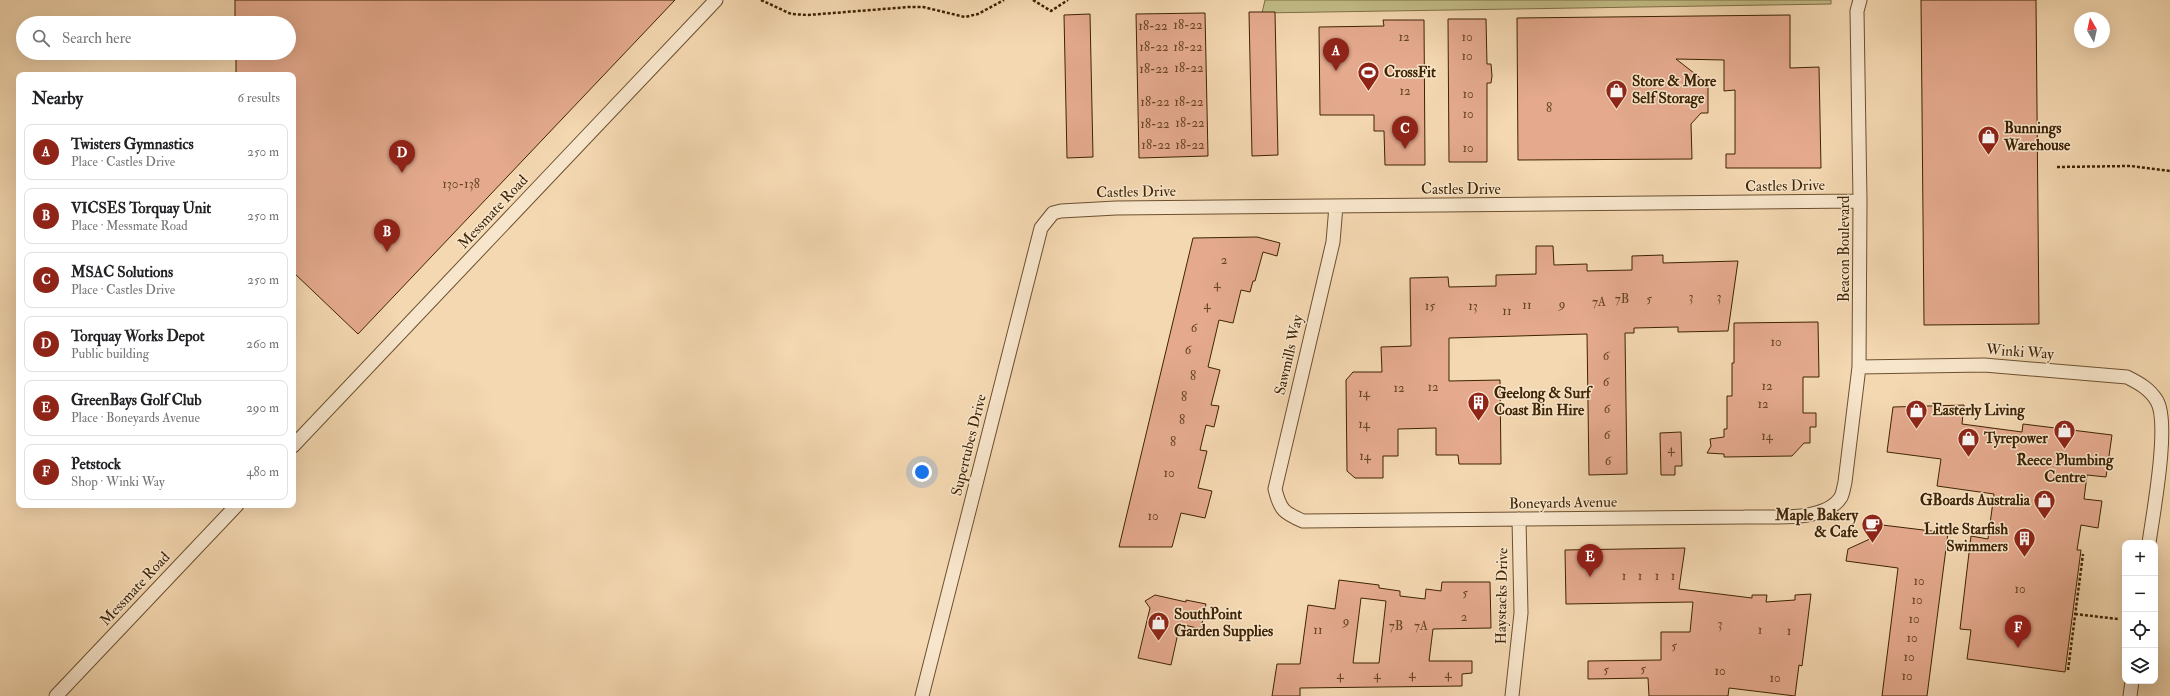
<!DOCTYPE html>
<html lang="en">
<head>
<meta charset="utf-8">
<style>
	:root { --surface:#fff; --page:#f2f2f2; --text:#202124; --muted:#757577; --line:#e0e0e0; --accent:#8f2418 }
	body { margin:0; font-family:"IM FELL Double Pica",serif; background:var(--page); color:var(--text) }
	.controls { position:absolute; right:12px; bottom:12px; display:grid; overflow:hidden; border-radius:8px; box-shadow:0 4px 16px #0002 }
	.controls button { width:36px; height:36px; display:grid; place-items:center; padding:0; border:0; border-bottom:1px solid var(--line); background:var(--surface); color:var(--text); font:20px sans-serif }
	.compass { position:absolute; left:2074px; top:12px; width:36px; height:36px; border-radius:50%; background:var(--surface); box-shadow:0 4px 16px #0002; rotate:351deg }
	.you { position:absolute; left:922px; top:472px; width:14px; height:14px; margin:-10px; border:3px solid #fff; border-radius:50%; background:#1a73e8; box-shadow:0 0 0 6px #1a73e833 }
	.badge { display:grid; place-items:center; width:26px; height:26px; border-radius:50%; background:var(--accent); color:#fff; font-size:13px; font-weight:700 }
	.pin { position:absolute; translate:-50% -33px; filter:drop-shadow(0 1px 2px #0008) }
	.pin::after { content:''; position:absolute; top:21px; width:14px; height:12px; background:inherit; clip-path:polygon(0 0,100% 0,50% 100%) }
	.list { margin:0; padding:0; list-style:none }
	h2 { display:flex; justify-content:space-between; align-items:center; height:52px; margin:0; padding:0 16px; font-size:17px }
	h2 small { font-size:13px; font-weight:400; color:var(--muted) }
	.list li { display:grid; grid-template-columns:26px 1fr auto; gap:12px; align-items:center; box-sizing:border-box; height:56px; margin:0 8px 8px; padding:0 8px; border:1px solid var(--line); border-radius:8px }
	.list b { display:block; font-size:15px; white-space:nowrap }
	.list p { margin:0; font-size:13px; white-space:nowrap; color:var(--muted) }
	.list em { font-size:13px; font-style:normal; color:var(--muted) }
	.icon { flex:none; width:22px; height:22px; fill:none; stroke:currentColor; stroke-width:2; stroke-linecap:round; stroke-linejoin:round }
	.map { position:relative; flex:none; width:2170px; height:696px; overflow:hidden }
	.search { position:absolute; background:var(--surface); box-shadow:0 4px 16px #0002; left:16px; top:16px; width:280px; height:44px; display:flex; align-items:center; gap:10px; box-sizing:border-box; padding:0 14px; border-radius:22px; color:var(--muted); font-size:15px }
	.panel { position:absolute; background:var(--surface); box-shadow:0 4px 16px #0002; left:16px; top:72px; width:280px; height:436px; border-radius:8px }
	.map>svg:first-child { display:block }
	.green { fill:#c2bc87; stroke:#807046 }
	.building { fill:#e5aa8e; stroke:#3e2304; fill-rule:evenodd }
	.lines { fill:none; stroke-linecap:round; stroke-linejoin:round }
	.street-casing { stroke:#6c502f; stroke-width:15 }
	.path { stroke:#3e2304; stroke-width:2.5; stroke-dasharray:3 2; stroke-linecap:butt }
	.street { stroke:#f8e6cc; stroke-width:13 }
	.labels { text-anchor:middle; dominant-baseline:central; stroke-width:3; stroke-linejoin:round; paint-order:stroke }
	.number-label { font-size:13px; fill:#684526 }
	.poi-label { font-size:15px; font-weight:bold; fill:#3e2304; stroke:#f8e6cc; text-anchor:start }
	.street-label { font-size:15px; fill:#3e2304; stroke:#f8e6cc }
</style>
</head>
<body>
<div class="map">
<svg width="2170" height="696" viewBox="0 0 2170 696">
	<rect width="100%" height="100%" fill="#f4d8b1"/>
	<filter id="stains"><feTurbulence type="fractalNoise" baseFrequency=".005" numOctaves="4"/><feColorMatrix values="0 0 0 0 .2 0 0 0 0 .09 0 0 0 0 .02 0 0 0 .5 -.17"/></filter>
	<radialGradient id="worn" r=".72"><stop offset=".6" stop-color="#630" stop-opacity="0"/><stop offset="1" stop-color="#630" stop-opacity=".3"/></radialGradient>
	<path class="green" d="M1265 0H1831V4L1262 13Z"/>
	<path class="building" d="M235 0H675L358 334 293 272V75H236V53H289V23H235Z
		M1921 0H2036L2039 324 1924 325Z
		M1249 12H1275L1278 155 1252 156Z
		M1205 13 1208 156 1139 158 1136 14Z
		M1090 14 1093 157 1067 158 1064 15Z
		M1790 15V68L1819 67 1821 168H1726V154H1735V90L1724 91V60L1676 59 1708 84V113H1701L1691 124 1692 159 1518 160 1517 18Z
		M1448 19H1486L1487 64H1491L1492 76 1491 83H1487V162H1449Z
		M1383 20H1424L1425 165H1385L1384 131H1374V115H1320L1319 27 1384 26Z
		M1257 237 1280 243 1277 256 1263 252 1255 281H1253L1250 292 1241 290 1233 323 1219 320 1208 367 1220 370 1211 405 1219 406 1214 427 1206 425 1200 450 1207 451 1198 488 1212 491 1205 518 1181 513 1172 547H1119L1193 238Z
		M1536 246H1553L1554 265 1587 264V271L1632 270V256L1663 255V263L1738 261 1728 331 1678 332V327L1634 328V333H1625L1627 474 1589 475 1587 334 1449 338V381L1500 380 1501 464H1459L1458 455H1436V428L1398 429V456H1383V478H1355L1347 471 1346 380 1353 372H1382L1381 347 1411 346 1410 278 1448 277 1449 287 1496 286V275L1536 274Z
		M1818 322 1819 377H1803V413H1816V427H1810V443H1804L1792 456 1724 457V454L1707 453 1711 446 1710 439 1724 437V429H1727V396H1732V363H1734V323Z
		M1964 405 1962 424 2022 432 2023 424 2112 435 2106 477 2087 475 2084 499 2102 501 2098 528 2081 525 2077 550H2081L2065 672 1967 659 1971 630 1960 629 1971 536 1988 539 1994 494 1937 486 1941 459 1887 452 1893 407Z
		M1681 432 1682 466H1675V475H1661L1660 433Z
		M1874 524 1948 533 1927 696H1882L1898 568 1846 561 1848 549 1872 538Z
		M1685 548 1679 589 1752 598V595H1767L1766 602 1795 600V595L1811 594 1802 666 1799 665 1795 696 1729 688 1728 696H1649L1648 678 1588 679V661L1661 660V632H1690L1693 602 1566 604 1565 550Z
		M1339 580 1379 585V588L1400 591V596L1425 599 1426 589 1441 591 1442 582H1490L1491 628 1433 629 1429 661H1472V673L1462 674V686L1300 688V696H1272L1277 664H1300L1308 605 1335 609ZM1361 598 1386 601 1379 663H1353Z
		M1155 595 1186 602V600L1206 604 1201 629 1180 624 1171 665 1138 658 1150 608 1145 601Z"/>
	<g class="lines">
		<defs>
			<path id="street" d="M1336 206 1333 242 1275 489C1280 510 1284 513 1303 521L1744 517C1771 516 1825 523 1841 497 1843 493 1844 486 1845 482L1859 367 1860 201 1857 11 1860 0
				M1859 367 1984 365 2127 377C2139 383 2150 389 2157 401 2170 424 2153 514 2149 543
				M293 446 716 0
				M56 696 237 505
				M922 696 1041 228 1053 213 1061 211 1116 208 1860 201
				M1512 696 1521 613 1519 519
				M2130 696 2132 681"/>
		</defs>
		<use href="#street" class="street-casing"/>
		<path class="path" d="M761 0 791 14 808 15 909 7H923L965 17 978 14 1004 0
			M1033 0 1051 11 1068 0
			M2057 167 2131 166 2170 171
			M2075 614 2118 619
			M2068 670 2083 554"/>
		<use href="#street" class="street"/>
	</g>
	<defs>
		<symbol id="stadium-pin" viewBox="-11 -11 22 30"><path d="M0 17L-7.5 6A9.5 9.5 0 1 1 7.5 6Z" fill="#8f2418" stroke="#f8e6cc"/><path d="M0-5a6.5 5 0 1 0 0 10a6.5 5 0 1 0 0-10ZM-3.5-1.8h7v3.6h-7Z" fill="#fff"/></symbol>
		<symbol id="shop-pin" viewBox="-11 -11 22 30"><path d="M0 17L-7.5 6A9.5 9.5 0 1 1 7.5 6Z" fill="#8f2418" stroke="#f8e6cc"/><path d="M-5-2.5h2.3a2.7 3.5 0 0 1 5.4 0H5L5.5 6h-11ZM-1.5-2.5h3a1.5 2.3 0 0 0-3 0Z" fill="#fff"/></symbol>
		<symbol id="building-pin" viewBox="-11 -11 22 30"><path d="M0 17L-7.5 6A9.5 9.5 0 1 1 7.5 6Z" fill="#8f2418" stroke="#f8e6cc"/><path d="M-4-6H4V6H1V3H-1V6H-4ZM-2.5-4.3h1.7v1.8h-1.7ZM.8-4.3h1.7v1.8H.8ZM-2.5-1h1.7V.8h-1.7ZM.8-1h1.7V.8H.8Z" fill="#fff"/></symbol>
		<symbol id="cafe-pin" viewBox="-11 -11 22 30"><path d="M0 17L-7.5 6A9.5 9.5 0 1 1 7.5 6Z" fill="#8f2418" stroke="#f8e6cc"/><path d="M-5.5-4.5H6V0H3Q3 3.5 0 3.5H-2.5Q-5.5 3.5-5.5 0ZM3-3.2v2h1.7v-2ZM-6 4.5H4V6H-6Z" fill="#fff"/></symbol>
	</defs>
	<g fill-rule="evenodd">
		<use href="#stadium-pin" x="1356" y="60" width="25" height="34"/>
		<use href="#shop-pin" x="1604" y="78" width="25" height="34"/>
		<use href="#shop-pin" x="1976" y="124" width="25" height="34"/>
		<use href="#building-pin" x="1466" y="390" width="25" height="34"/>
		<use href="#shop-pin" x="1904" y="398" width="25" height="34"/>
		<use href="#shop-pin" x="2052" y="418" width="25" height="34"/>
		<use href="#shop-pin" x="1956" y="426" width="25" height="34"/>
		<use href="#shop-pin" x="2032" y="488" width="25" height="34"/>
		<use href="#cafe-pin" x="1860" y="512" width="25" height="34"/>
		<use href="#building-pin" x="2012" y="526" width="25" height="34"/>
		<use href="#shop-pin" x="1146" y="610" width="25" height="34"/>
	</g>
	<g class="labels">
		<g class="number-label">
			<text x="1188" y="25">18-22</text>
			<text x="1153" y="26">18-22</text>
			<text x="1404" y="37">12</text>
			<text x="1467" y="37">10</text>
			<text x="1154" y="47">18-22</text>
			<text x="1188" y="47">18-22</text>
			<text x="1467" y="56">10</text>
			<text x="1189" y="68">18-22</text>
			<text x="1154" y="69">18-22</text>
			<text x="1405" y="91">12</text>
			<text x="1468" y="94">10</text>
			<text x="1155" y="102">18-22</text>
			<text x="1189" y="102">18-22</text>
			<text x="1549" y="108">8</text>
			<text x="1468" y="114">10</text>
			<text x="1190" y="123">18-22</text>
			<text x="1155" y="124">18-22</text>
			<text x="1156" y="145">18-22</text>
			<text x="1190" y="145">18-22</text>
			<text x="1468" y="148">10</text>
			<text x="461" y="184">130-138</text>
			<text x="1224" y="260">2</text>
			<text x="1217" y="284">4</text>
			<text x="1691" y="297">3</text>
			<text x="1719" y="297">3</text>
			<text x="1622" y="299">7B</text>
			<text x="1649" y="299">5</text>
			<text x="1599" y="302">7A</text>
			<text x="1562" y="304">9</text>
			<text x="1207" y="305">4</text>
			<text x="1527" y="305">11</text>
			<text x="1430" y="306">15</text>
			<text x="1473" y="306">13</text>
			<text x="1507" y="311">11</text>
			<text x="1194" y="328">6</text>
			<text x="1776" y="342">10</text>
			<text x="1188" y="350">6</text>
			<text x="1606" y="356">6</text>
			<text x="1193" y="376">8</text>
			<text x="1606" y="382">6</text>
			<text x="1767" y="386">12</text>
			<text x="1433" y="387">12</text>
			<text x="1399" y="388">12</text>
			<text x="1364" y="393">14</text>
			<text x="1184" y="397">8</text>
			<text x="1763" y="404">12</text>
			<text x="1607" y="409">6</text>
			<text x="1182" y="420">8</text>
			<text x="1364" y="424">14</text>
			<text x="1607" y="435">6</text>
			<text x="1767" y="436">14</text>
			<text x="1173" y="442">8</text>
			<text x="1671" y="449">4</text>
			<text x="1365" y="456">14</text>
			<text x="1608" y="461">6</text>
			<text x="1169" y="473">10</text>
			<text x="1153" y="516">10</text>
			<text x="1624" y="576">1</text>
			<text x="1640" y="576">1</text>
			<text x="1657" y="576">1</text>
			<text x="1673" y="576">1</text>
			<text x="1919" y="581">10</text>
			<text x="2020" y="589">10</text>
			<text x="1465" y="593">5</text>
			<text x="1917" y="600">10</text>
			<text x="1464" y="617">2</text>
			<text x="1914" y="619">10</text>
			<text x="1346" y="621">9</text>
			<text x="1720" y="624">3</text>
			<text x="1396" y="626">7B</text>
			<text x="1421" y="626">7A</text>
			<text x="1318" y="630">11</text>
			<text x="1760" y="630">1</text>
			<text x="1789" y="631">1</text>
			<text x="1912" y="638">10</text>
			<text x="1674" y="646">5</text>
			<text x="1909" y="657">10</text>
			<text x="1643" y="669">5</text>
			<text x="1606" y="670">5</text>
			<text x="1720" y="671">10</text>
			<text x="1412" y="674">4</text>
			<text x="1448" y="674">4</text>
			<text x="1340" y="675">4</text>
			<text x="1377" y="675">4</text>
			<text x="1907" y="676">10</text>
			<text x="1775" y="678">10</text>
		</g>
		<g class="poi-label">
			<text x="1384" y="72">CrossFit</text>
			<text x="1632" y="81">Store &amp; More<tspan x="1632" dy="17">Self Storage</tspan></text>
			<text x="2004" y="128">Bunnings<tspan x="2004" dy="17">Warehouse</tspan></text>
			<text x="1494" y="393">Geelong &amp; Surf<tspan x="1494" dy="17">Coast Bin Hire</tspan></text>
			<text x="1932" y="410">Easterly Living</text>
			<text x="1984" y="438">Tyrepower</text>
			<text x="2065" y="460" text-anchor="middle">Reece Plumbing<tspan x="2065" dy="17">Centre</tspan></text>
			<text x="2030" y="500" text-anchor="end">GBoards Australia</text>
			<text x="1858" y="515" text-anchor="end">Maple Bakery<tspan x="1858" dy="17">&amp; Cafe</tspan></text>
			<text x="2008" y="529" text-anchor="end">Little Starfish<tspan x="2008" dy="17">Swimmers</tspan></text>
			<text x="1174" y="614">SouthPoint<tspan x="1174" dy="17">Garden Supplies</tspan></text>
		</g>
		<g class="street-label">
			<text transform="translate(1785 186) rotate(-1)">Castles Drive</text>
			<text x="1461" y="189">Castles Drive</text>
			<text transform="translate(1136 192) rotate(-1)">Castles Drive</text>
			<text transform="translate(493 212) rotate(-47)">Messmate Road</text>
			<text transform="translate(1844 249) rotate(-90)">Beacon Boulevard</text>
			<text transform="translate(2020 352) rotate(4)">Winki Way</text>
			<text transform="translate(1289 355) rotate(-77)">Sawmills Way</text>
			<text transform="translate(969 445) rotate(-76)">Supertubes Drive</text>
			<text transform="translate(1563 503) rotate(-1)">Boneyards Avenue</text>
			<text transform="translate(135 589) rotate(-47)">Messmate Road</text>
			<text transform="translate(1502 596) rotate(-89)">Haystacks Drive</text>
		</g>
	</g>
	<rect width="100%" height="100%" filter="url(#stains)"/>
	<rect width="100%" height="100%" fill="url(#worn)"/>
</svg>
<div class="controls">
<button>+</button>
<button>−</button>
<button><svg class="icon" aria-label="locate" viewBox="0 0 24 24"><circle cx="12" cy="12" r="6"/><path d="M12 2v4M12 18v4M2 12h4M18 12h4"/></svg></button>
<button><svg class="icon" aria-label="layers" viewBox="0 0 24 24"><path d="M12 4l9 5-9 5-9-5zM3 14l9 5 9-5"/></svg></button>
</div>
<svg class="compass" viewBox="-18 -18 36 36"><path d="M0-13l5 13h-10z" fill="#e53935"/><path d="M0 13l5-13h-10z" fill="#757577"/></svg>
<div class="you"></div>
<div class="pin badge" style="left:1336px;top:71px">A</div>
<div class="pin badge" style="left:387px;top:252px">B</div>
<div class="pin badge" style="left:1405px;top:149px">C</div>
<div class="pin badge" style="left:402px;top:173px">D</div>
<div class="pin badge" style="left:1590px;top:577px">E</div>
<div class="pin badge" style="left:2018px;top:648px">F</div>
<div class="search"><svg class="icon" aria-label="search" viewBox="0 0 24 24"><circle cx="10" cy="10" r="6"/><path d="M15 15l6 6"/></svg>Search here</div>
<section class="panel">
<h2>Nearby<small>6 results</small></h2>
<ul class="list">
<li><span class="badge">A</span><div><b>Twisters Gymnastics</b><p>Place · Castles Drive</p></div><em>250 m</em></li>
<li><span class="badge">B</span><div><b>VICSES Torquay Unit</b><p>Place · Messmate Road</p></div><em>250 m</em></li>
<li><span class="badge">C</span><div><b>MSAC Solutions</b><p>Place · Castles Drive</p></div><em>250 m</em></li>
<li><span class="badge">D</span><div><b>Torquay Works Depot</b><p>Public building</p></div><em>260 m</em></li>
<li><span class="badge">E</span><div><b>GreenBays Golf Club</b><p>Place · Boneyards Avenue</p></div><em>290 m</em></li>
<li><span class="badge">F</span><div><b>Petstock</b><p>Shop · Winki Way</p></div><em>480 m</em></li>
</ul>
</section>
</div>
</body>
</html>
